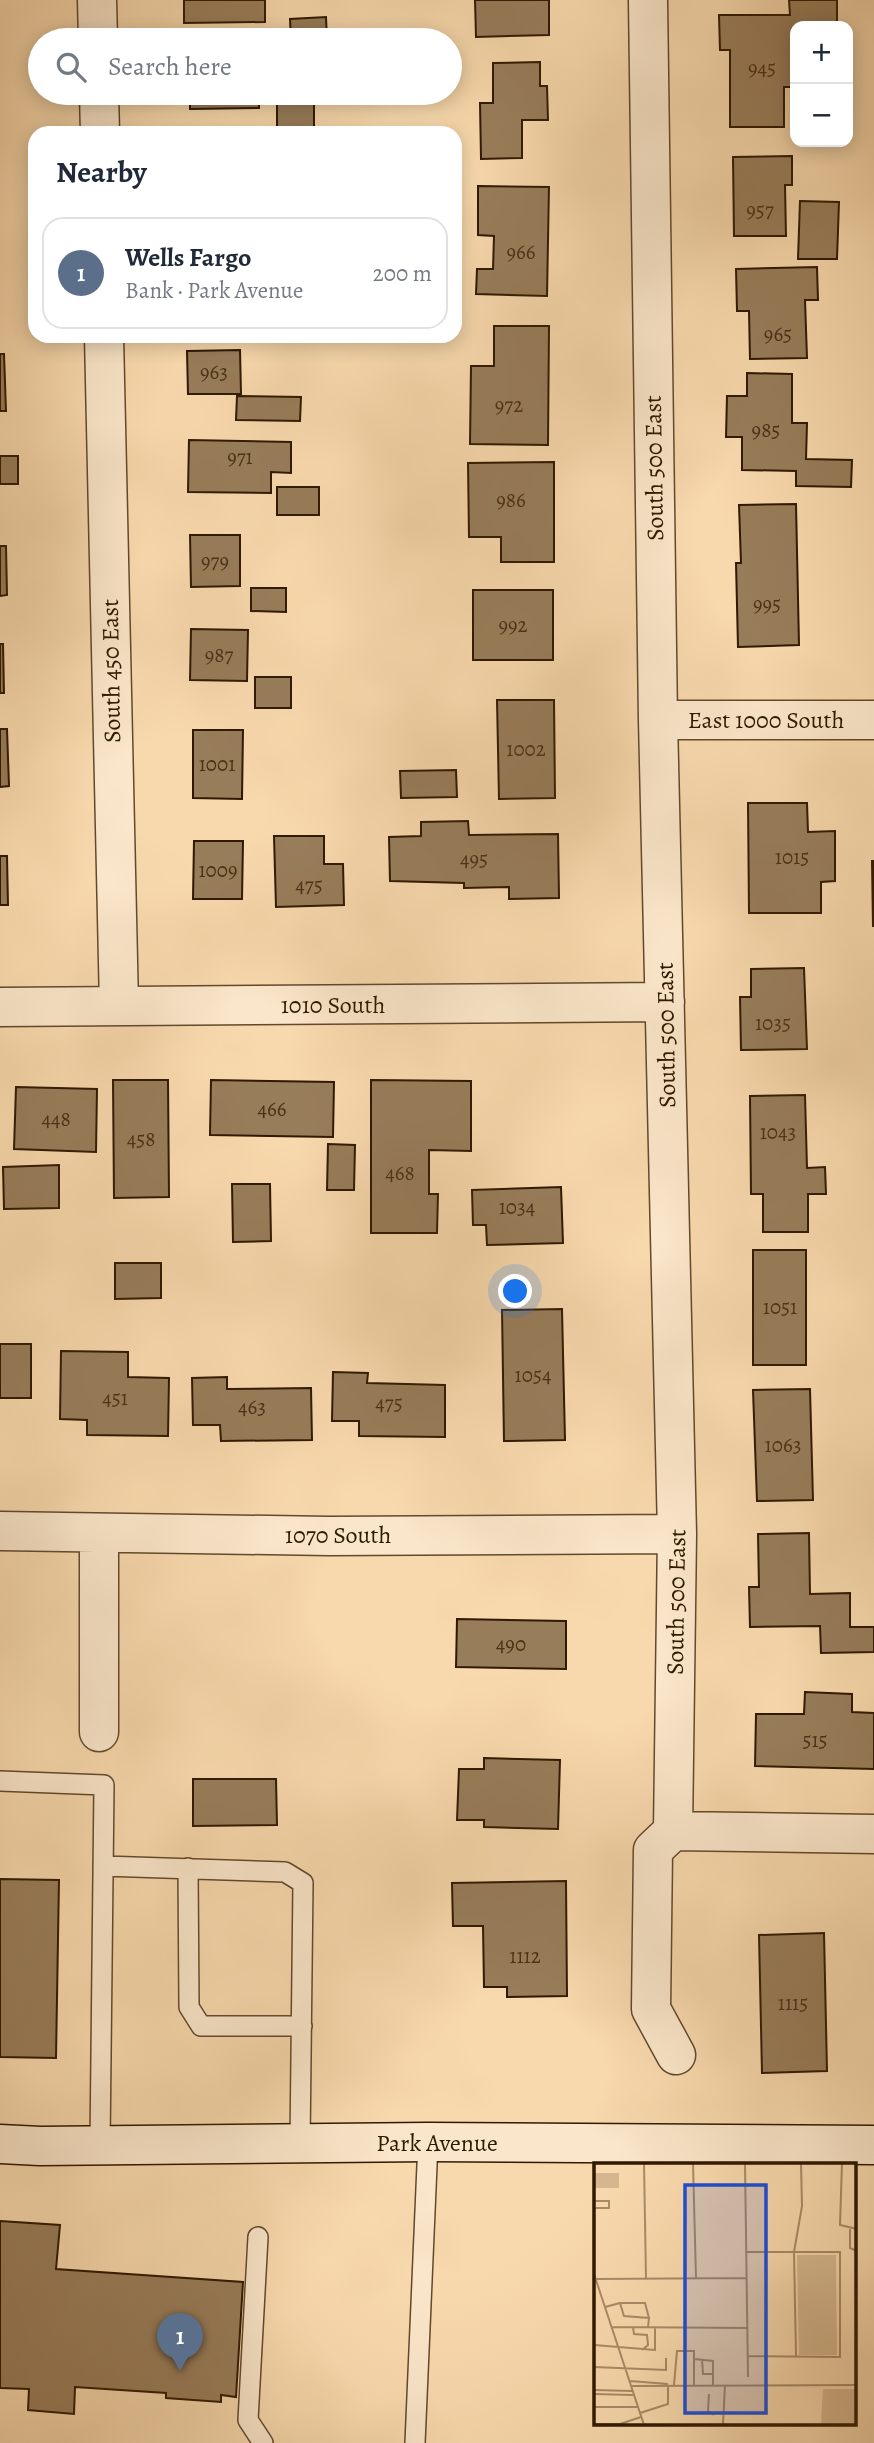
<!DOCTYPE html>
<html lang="en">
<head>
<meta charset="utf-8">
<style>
	:root { --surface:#fff; --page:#f6f6f7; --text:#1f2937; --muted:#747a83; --line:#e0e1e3; --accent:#2563eb }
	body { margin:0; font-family:Alegreya,serif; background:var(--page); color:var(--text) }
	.controls { position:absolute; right:21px; top:21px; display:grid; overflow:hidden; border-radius:14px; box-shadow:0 4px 18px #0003 }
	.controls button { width:63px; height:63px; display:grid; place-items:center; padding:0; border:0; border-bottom:2px solid var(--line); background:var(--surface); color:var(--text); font:35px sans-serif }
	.you { position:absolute; left:516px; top:1292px; width:24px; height:24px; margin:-18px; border:5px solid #fff; border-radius:50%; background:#1a73e8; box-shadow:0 0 0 10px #1a73e833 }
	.badge { display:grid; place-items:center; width:46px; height:46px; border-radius:50%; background:var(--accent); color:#fff; font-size:23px; font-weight:700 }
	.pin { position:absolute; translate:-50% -58px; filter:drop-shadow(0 2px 4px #0008) }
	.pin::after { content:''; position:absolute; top:37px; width:24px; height:21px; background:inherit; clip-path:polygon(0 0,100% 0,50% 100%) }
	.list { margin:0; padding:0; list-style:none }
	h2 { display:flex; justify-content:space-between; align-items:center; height:91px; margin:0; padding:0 28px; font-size:30px }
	h2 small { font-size:23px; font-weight:400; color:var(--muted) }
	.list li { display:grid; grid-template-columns:46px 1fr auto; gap:21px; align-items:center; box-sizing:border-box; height:112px; margin:0 14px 14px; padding:0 14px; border:2px solid var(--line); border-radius:21px }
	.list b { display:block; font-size:26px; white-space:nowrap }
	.list p { margin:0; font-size:23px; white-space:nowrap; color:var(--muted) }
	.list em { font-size:23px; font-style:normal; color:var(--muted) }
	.icon { flex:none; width:38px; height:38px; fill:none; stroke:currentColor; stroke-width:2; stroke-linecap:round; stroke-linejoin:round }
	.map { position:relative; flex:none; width:874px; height:2443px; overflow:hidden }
	.search { position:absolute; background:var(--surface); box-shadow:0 4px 18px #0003; left:28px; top:28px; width:434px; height:77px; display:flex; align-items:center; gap:18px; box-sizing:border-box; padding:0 24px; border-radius:38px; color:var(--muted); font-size:26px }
	.panel { position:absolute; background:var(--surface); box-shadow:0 4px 18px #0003; left:28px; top:126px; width:434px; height:217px; border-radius:21px }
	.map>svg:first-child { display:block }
	.building { fill:#987d5a; stroke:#301900; stroke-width:2 }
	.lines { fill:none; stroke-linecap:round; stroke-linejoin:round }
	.lane-casing { stroke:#62492b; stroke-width:22 }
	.street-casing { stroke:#62492b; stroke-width:41 }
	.secondary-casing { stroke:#301900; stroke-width:41 }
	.lane { stroke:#fae6ca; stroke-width:19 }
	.street { stroke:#fae6ca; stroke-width:38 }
	.secondary { stroke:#fae6ca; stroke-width:38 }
	.labels { text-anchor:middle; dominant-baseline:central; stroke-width:7; stroke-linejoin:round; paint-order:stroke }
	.number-label { font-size:21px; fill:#4a3216 }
	.street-label { font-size:24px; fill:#301900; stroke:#fae6ca }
	.inset-road { fill:none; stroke:#a88c68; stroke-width:2 }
	.view { fill:#1d4ed8; fill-opacity:0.15; stroke:#1d4ed8; stroke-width:3.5 }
	.inset-edge { fill:none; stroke:#301900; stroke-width:3.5 }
</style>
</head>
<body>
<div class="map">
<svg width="874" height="2443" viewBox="0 0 874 2443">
	<rect width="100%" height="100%" fill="#f8d9ad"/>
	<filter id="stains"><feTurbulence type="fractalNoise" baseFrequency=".00286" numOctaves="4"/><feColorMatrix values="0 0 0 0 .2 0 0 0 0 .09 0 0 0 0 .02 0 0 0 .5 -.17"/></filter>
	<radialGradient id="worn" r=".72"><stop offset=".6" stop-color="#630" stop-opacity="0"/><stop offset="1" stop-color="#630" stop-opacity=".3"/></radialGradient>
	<path class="building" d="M184 0H265V22L184 23Z
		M475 0H549V35L476 37Z
		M789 0H837V26H795V87H784V127H730V50H720L719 15H790Z
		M326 17 327 40H291L290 19Z
		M540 62V86H547L548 120H522V158L481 159 480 103H493V63Z
		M190 93H259V108L190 109Z
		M277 103H314V133L277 132Z
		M792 156V185H785L786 236H734L733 157Z
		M478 186 549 187 547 296 476 294 477 269H493L494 236 478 235Z
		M800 201 839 202 837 259H798Z
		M817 267 818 300H805L807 358 750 359 749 311H737L736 269Z
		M494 326H549L548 445 470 444 471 366H494Z
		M240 350 241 394H188L187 351Z
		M0 354H4L6 411H0Z
		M747 373 792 374V423H807L806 459 852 460 851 487 796 486V471L742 470V437H726L727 396H747Z
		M237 396 301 397 300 421 236 420Z
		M189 440 291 442V473L271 472V493L188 492Z
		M0 456H18V484H0Z
		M554 462V562H501V537H469L468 463Z
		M277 487H319V515H277Z
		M796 504 799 645 738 647 736 563H741L739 505Z
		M190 535H240V586L191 587Z
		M0 546H6L7 595 0 596Z
		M251 588H286V612L251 611Z
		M473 590H553V660H473Z
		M191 629 248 630 247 681 190 680Z
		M0 644H3L4 693H0Z
		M255 677H291V708H255Z
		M497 700H554L555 798 499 799Z
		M0 729H7L9 786 0 787Z
		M193 730H243L242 799 193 798Z
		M456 770 457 797 401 798 400 771Z
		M748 803H807L808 832 835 831V881L821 882V913H749Z
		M468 821 469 835 558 834 559 898 509 899V887L464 888V883L390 881 389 837 421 836V822Z
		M274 836H324V864H343L344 905 276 907Z
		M194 841H243L242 899H193Z
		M0 856H7L8 905H0Z
		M872 861H874V926H873Z
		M804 968 807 1049 741 1050 740 997H751V969Z
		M113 1080H168L169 1197 114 1198Z
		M211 1080 334 1082 333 1137 210 1135Z
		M371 1080 471 1081V1151L429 1150V1194H438L437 1233H371Z
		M16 1087 97 1089 96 1152 14 1149Z
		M805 1095 807 1168 825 1167 826 1194H808V1232H763V1194H751L750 1096Z
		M328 1144 355 1145 354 1190H327Z
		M59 1165V1208L4 1209 3 1167Z
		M232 1184H270L271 1241 233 1242Z
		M561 1187 563 1243 487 1245 486 1225H473L472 1190Z
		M753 1250H806V1365H753Z
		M115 1263H161V1298L115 1299Z
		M562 1309 565 1440 504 1441 502 1310Z
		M0 1344H31V1398H0Z
		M61 1351 128 1352V1377L169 1378 168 1436 87 1435V1420L60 1419Z
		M333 1372 368 1373 367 1383 445 1385V1437L359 1436V1421H332Z
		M227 1377V1389L311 1388 312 1440 221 1441 220 1425H193L192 1378Z
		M810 1389 813 1500 757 1501 753 1390Z
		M809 1533 810 1594 850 1593V1627H874V1652L821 1653 820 1626 750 1627 749 1587H759L758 1534Z
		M457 1619 566 1621V1669L456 1667Z
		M805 1692 852 1694V1712L874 1713V1769L755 1766 756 1714H804Z
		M484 1758 560 1760 558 1829 484 1827V1820H457L459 1769H484Z
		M193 1779H276L277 1825 193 1826Z
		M0 1879 59 1880 56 2058 0 2057Z
		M566 1881 567 1996 507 1997V1987H484L483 1926H453L452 1883Z
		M824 1933 827 2071 762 2073 759 1935Z
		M0 2221 60 2225 56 2269 243 2282 236 2397 221 2395V2402L166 2398V2393L75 2387 74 2414 28 2410 29 2389 0 2388Z"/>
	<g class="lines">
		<defs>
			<path id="lane" d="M0 1781 104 1785 100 2145
				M103 1866 285 1872 303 1883 300 2143
				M188 1868 189 2007 201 2026H302
				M258 2237 248 2420 263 2443
				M415 2443 428 2142"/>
			<path id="street" d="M97 0 98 40
				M648 0 658 720 677 1534 673 1831 653 1850 651 2009 676 2055
				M99 93 100 133
				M104 336 119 1006
				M658 720H874
				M0 1007 665 1002
				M0 1531 329 1536 677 1534
				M99 1732V1533
				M673 1831 874 1834"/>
			<path id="secondary" d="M0 2144 40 2146 428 2142 874 2145"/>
		</defs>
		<use href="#lane" class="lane-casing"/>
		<use href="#street" class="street-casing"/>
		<use href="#secondary" class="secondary-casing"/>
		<use href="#lane" class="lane"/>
		<use href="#street" class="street"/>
		<use href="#secondary" class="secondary"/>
	</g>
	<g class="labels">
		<g class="number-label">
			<text x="762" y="68">945</text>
			<text x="760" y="210">957</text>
			<text x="521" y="252">966</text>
			<text x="778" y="334">965</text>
			<text x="214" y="372">963</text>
			<text x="509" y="405">972</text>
			<text x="766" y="430">985</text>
			<text x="240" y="457">971</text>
			<text x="511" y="500">986</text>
			<text x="215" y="561">979</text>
			<text x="767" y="604">995</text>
			<text x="513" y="625">992</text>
			<text x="219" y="655">987</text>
			<text x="526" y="749">1002</text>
			<text x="217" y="764">1001</text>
			<text x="792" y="857">1015</text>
			<text x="474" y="859">495</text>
			<text x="218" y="870">1009</text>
			<text x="309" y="885">475</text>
			<text x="773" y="1023">1035</text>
			<text x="272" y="1109">466</text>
			<text x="56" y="1119">448</text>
			<text x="778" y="1132">1043</text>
			<text x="141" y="1139">458</text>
			<text x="400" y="1173">468</text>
			<text x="517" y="1207">1034</text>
			<text x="780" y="1307">1051</text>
			<text x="533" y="1375">1054</text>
			<text x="115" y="1398">451</text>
			<text x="389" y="1403">475</text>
			<text x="252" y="1407">463</text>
			<text x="783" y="1445">1063</text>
			<text x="511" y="1644">490</text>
			<text x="815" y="1740">515</text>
			<text x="525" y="1956">1112</text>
			<text x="793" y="2003">1115</text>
		</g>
		<g class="street-label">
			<text transform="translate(654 468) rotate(-91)">South 500 East</text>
			<text transform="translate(111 671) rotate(-91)">South 450 East</text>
			<text x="766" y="720">East 1000 South</text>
			<text x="333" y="1005">1010 South</text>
			<text transform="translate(666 1035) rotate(-91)">South 500 East</text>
			<text x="338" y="1535">1070 South</text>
			<text transform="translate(676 1602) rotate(-89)">South 500 East</text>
			<text x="437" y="2143">Park Avenue</text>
		</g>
	</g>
	<g transform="translate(594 2163)">
		<rect width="262" height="262" fill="#f8d9ad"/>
		<path d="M0 10H25V25H0ZM203 92H242L243 192H205ZM229 226H262V262H227Z" fill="#d6b890"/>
		<path class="inset-road" d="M50 0 52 116M99 0 102 116M151 0 154 214M248 0 246 62 263 66M0 38H15V45H0M256 66V85L263 88M152 89H246V194L153 193M0 111 50 262M2 116 153 115M27 140H51L55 155M11 144 26 140 30 153 55 155 54 164M18 164 154 165M39 164 40 171 53 172 54 182 48 187M0 182 61 187V164M202 193 200 89 208 43 207 0M100 196 119 198V222M108 196 109 211H119M0 204 72 207V195M36 218 74 221M80 222 83 188H100V222M37 223 263 222M0 227 38 228M0 231 39 232M115 231 114 248 120 252M0 244H44M46 250 74 241V222M0 261H26L47 254M129 262 131 222"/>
		<path class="view" d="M91 22H172V250H91Z"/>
		<rect width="262" height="262" class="inset-edge"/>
	</g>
	<rect width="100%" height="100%" filter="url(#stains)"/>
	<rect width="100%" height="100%" fill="url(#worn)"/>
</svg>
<div class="controls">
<button>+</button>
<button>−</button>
</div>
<div class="you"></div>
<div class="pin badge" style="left:180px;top:2371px;background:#5c6f8a">1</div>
<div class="search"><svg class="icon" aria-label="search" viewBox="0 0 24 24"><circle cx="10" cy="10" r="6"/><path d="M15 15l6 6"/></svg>Search here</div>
<section class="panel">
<h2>Nearby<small></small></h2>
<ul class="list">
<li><span class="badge" style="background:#5c6f8a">1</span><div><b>Wells Fargo</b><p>Bank · Park Avenue</p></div><em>200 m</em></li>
</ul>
</section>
</div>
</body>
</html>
